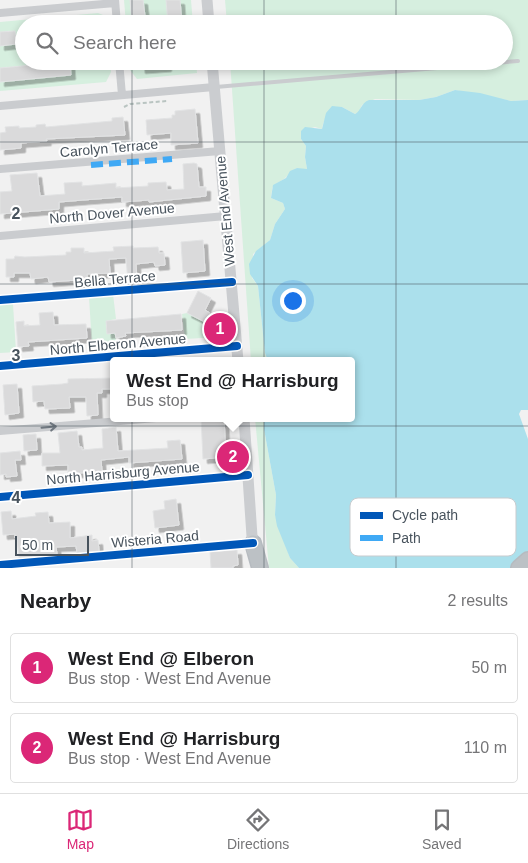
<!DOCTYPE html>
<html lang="en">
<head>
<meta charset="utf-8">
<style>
	:root { --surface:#fff; --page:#f2f2f2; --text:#202124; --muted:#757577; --line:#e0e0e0; --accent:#db2777 }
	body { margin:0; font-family:Helvetica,sans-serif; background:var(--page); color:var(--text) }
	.scale { position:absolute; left:15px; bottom:12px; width:74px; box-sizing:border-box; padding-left:5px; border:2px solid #48535d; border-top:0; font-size:14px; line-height:18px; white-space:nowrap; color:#48535d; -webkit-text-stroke:4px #fff; paint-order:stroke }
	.you { position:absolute; left:292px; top:300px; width:18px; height:18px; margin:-12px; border:4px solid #fff; border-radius:50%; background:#1a73e8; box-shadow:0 0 0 8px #1a73e833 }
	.badge { display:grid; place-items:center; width:32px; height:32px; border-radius:50%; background:var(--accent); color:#fff; font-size:16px; font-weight:700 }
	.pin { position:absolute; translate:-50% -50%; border:2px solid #fff; box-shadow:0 1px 5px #0006 }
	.popup { position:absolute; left:110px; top:357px; width:245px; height:65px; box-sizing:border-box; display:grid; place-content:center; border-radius:5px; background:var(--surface); filter:drop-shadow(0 1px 4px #0005); font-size:16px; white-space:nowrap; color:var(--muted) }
	.popup b { font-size:19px; color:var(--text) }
	.popup::after { content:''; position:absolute; left:50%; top:100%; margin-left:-10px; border:10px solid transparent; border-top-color:var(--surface) }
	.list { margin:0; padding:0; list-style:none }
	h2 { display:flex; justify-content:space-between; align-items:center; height:65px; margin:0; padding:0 20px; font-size:21px }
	h2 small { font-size:16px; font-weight:400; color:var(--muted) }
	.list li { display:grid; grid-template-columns:32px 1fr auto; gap:15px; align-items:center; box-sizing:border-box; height:70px; margin:0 10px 10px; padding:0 10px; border:1px solid var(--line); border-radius:5px }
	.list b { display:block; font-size:19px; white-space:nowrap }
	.list p { margin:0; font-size:16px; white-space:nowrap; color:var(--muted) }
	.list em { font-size:16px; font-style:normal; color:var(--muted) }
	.icon { flex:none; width:28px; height:28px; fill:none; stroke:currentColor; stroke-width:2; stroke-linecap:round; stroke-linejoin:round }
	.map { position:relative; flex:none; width:528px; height:568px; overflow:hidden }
	.search { position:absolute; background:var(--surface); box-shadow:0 2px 8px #0003; left:15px; right:15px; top:15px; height:55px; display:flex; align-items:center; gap:12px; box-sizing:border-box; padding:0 18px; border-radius:28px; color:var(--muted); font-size:19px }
	.sheet { height:225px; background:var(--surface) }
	nav { display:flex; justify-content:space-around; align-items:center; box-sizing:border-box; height:70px; border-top:1px solid var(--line); background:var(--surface); font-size:14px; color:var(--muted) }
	nav a { display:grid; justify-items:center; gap:2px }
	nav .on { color:var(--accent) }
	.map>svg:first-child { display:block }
	.green { fill:#d6efdf }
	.water { fill:#abe0ec }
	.building { fill:#dadadb; stroke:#e2e3e4; filter:url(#shadow) }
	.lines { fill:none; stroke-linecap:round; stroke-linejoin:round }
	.highway-casing { stroke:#b6bbc0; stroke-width:18 }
	.path { stroke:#b9c4c1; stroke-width:2; stroke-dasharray:4 2.5; stroke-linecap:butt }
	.lane { stroke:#cacccf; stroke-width:4 }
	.street { stroke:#cacccf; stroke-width:8 }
	.secondary { stroke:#cbcdd0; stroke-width:11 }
	.highway { stroke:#bcc1c5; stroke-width:15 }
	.quiet { stroke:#3fa9f5; stroke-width:6; stroke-dasharray:12 6; stroke-linecap:butt }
	.cycleway-casing { stroke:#fff; stroke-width:11 }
	.cycleway { stroke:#0057b8; stroke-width:8 }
	.oneway { stroke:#6f777f }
	.grid { fill:none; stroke:#48535d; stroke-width:1; stroke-opacity:0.55 }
	.labels { text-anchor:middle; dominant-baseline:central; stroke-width:4; stroke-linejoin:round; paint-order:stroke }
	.street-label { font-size:14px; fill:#48535d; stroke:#fff }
	.key { fill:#fff; stroke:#c8cbce; stroke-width:1 }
	.key-label { font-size:14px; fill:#48535d }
	.grid-label { font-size:16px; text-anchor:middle; font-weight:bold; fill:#48535d; stroke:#fff; stroke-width:4; stroke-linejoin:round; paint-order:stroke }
</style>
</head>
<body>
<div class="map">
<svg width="528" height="568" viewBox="0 0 528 568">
	<defs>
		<filter id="shadow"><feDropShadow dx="4.5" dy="4.5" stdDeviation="0" flood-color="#0004"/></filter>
	</defs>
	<rect width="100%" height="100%" fill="#f1f1f1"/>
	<path class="green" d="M124 0H191L193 24H126Z
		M225 0H528V100L511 101 455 90 436 97 419 100 375 99 362 105 359 112 355 114 342 107C329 115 325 114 322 129L315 127 301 131V139L306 146 305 157 307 169 304 170 297 168C290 171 289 175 284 179 272 187 273 182 271 198L283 203 285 209 275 224 270 240 253 254 252 278 258 286 265 353 268 361H251L230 61H504V24H227Z
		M98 13 103 15 107 24H24V61H110L111 72 106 82 0 91V22Z
		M130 61H196L197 73 137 79 130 70Z
		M113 294 116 319 106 321 107 334 115 333 116 343 92 346 89 297Z
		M0 304H13L16 352 0 353Z
		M187 313 205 322 218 326 219 337 185 339 182 314Z
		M255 418H264V429L276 495 275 515 290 558 299 568H269Z"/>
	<path class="water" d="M455 90 480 93 511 101 528 100V410H521L519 414 528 439V568H299L290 558 277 526 275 515 276 495 264 429V418H352V361H268L265 353 258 286 250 274 249 264 256 251 270 240 275 224 285 209 283 203 271 198 273 185 286 178 290 171 297 168 307 169 305 157 306 146 301 139V131L305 127 322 129 326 113 332 106 342 107 355 114C361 111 361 103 369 100H419L436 97Z"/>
	<path class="building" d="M130 0H143L146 24H132Z
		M166 0H180L182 24H168Z
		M15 31 16 44 0 46V32Z
		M140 61H167V67L141 69Z
		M66 62H70L71 75 0 82V68Z
		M195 109 198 143 171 145V133L147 135 146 120 172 118V115H175V111Z
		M123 117 125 135 46 139 47 141 21 143V148L0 150V133L6 132 5 127 19 126V128L36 127V125L45 124 46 127 112 121V118Z
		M194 163 197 164 199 187H206V196L149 202V200L122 202V197L83 200 59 202V209L0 214V192L12 191 10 175 37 173 40 196 65 194 64 183 82 182V186L116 183V188L148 186V183L166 182 167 190 184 189 183 164Z
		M203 240 205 271 183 273 181 242Z
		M133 246V248L158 247 159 253H164L165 265 155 266 154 262 136 264 137 283H128L126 258 109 259 110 273 87 274 88 285 77 286V280L49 282 48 277 31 279 30 273H14V277H6V259H14L15 256 25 257 66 255V252H71V248H84V253L114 251 113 247Z
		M198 291 211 298 205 310 210 313 205 322 187 313Z
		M53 312 54 325 86 324 87 338 28 342 29 346 18 347 16 322 24 321V326L40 325 39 313Z
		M181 314 182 330 125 333 126 336 116 338 115 333 107 334 106 321Z
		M114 378V389H102V393H97L98 415 87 416 86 397H69L70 408 45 409 44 401 33 402 32 386 62 384 68 383V379Z
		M17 384 19 413 5 415 3 385Z
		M201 418H224L226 457 203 459Z
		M116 427 118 451 168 448 167 441 180 440 182 459 129 463V457L101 460 102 471 68 474V465L42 466V453H60L58 433 77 431 79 447H82V450L103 448 102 429Z
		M36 434 37 450 24 451 23 435Z
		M20 451 21 460H15L17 476 6 477V474L0 475V453Z
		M176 499 179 525 155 528 153 511 165 509 164 501Z
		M11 511 12 519 36 516 35 513 48 512 49 523 70 522V538L92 535V541L98 540 99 551 77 553 76 546 56 547 57 554 19 558 17 537 15 538V534L3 535 1 512Z
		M237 550 238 565 233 566V568H211L210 552Z"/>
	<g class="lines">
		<defs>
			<path id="highway" d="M253 543 260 568
				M519 568 528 560"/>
		</defs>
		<use href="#highway" class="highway-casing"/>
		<path class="path" d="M124 107 130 104 167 101"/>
		<path class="lane" d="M216 87 518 61"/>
		<path class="street" d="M115 0 117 24
			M0 13 115 3
			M119 61 122 95
			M0 106 214 87
			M0 169 220 151
			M0 236 226 216
			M0 300 232 282
			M0 366 237 346
			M0 431 156 418
			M0 497 248 475
			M0 565 253 543"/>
		<path class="secondary" d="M207 0 209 24
			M212 61 238 361
			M244 418 253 551"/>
		<use href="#highway" class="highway"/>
		<path class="quiet" d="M91 165 172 159"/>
		<defs>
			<path id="cycleway" d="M0 300 232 282
				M0 366 237 346
				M0 497 248 475
				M0 565 253 543"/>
		</defs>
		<use href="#cycleway" class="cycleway-casing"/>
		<use href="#cycleway" class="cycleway"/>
	</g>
	<defs><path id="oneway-shaft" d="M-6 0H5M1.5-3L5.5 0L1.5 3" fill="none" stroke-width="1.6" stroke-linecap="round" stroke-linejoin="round" transform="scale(1.25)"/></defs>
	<use class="oneway" href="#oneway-shaft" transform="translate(49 427) rotate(-5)"/>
	<path class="grid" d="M132 0V24M264 0V24M396 0V24M132 61V568M264 61V568M396 61V568M0 142H528M0 284H528M0 426H528"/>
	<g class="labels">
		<g class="street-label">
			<text transform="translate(109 148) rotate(-5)">Carolyn Terrace</text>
			<text transform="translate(225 211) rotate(-95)">West End Avenue</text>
			<text transform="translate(112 213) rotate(-5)">North Dover Avenue</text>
			<text transform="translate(115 279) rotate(-5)">Bella Terrace</text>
			<text transform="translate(118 344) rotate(-5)">North Elberon Avenue</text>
			<text transform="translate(123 473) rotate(-5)">North Harrisburg Avenue</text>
			<text transform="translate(155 539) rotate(-5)">Wisteria Road</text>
		</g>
	</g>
	<rect x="350" y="498" width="166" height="58" rx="8" class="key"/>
	<rect x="360" y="512" width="23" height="7" fill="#0057b8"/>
	<rect x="360" y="535" width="23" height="6" fill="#3fa9f5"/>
	<g class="key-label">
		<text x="392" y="520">Cycle path</text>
		<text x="392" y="543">Path</text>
	</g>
	<g class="grid-label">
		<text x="16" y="219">2</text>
		<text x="16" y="361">3</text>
		<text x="16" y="503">4</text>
	</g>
</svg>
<div class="scale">50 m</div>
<div class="you"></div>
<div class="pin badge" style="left:220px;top:329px">1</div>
<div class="pin badge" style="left:233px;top:457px">2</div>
<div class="popup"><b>West End @ Harrisburg</b>Bus stop</div>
<div class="search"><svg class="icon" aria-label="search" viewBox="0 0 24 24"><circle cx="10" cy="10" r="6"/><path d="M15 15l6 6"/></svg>Search here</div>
</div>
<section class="sheet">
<h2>Nearby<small>2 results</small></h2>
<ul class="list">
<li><span class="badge">1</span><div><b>West End @ Elberon</b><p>Bus stop · West End Avenue</p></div><em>50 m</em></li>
<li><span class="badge">2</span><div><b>West End @ Harrisburg</b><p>Bus stop · West End Avenue</p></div><em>110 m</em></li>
</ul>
</section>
<nav>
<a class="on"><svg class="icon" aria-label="map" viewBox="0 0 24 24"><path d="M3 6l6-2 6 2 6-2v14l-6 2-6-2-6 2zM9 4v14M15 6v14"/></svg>Map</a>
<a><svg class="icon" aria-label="directions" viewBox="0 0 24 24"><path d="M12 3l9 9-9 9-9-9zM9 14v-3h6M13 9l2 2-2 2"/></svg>Directions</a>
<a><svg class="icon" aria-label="saved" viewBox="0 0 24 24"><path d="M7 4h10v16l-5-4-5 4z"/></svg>Saved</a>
</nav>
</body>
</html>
